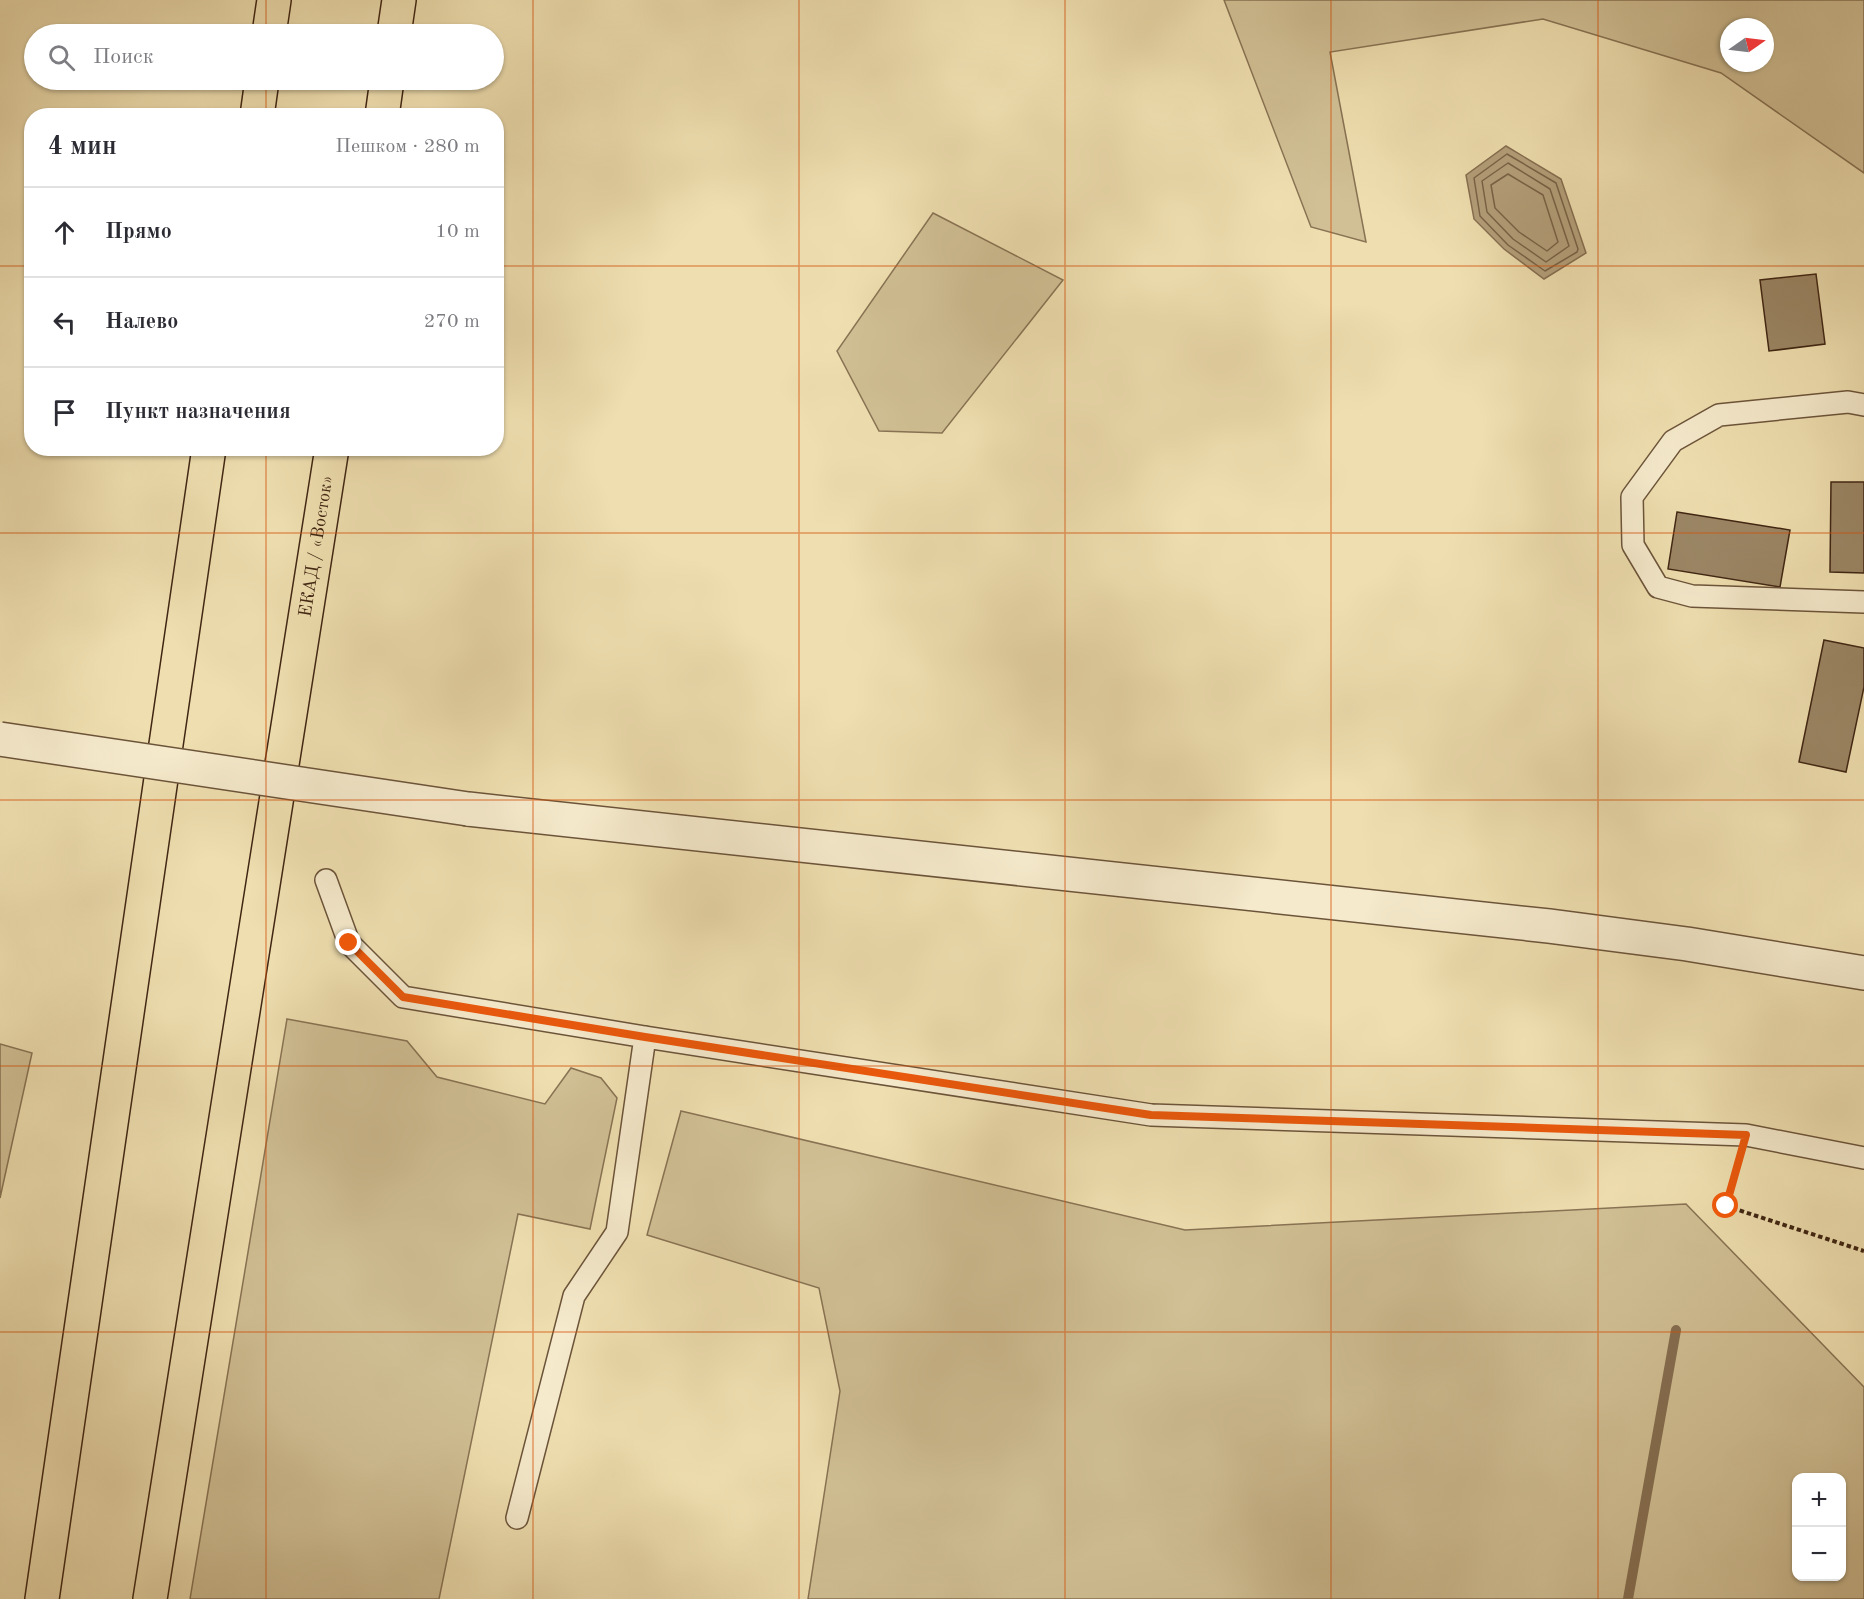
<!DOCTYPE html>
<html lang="ru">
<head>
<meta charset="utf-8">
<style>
	:root { --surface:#fff; --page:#f7f7f7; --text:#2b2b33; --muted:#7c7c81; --line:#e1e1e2 }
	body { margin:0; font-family:"Old Standard TT",serif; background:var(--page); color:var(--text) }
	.controls { position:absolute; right:18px; bottom:18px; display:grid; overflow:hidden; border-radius:12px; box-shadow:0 2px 4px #0004 }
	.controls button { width:54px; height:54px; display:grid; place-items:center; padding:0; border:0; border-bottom:2px solid var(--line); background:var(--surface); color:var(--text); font:30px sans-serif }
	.compass { position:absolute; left:1720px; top:18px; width:54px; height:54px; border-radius:50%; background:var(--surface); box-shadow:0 2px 4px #0004; rotate:76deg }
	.stop { position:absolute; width:18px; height:18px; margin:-14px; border:4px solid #ea580c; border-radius:50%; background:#fff }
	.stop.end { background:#ea580c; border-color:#fff; box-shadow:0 2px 6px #0008 }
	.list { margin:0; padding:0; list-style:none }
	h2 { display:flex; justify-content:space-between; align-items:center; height:78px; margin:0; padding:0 24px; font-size:26px }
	h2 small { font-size:20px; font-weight:400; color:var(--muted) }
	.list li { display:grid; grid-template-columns:39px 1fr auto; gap:18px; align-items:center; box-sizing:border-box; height:90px; padding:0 24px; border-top:2px solid var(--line) }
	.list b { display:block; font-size:22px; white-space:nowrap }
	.list em { font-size:20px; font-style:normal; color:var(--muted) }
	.icon { flex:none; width:33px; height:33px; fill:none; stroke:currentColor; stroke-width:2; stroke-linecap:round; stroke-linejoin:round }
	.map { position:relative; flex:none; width:1864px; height:1599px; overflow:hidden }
	.search { position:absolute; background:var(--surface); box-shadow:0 2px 4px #0004; left:24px; top:24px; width:480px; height:66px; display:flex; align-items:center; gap:15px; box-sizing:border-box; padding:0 21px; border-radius:33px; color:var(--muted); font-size:22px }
	.panel { position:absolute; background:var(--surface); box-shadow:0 2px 4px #0004; left:24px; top:108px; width:480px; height:348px; border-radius:24px }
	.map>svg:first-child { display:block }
	.green { fill:#d1c095; stroke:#887354; stroke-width:1.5; fill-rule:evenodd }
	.water { fill:#b4a07b; stroke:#866f51; stroke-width:1.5 }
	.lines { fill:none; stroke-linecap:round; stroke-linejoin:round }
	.shore { stroke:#7a6347; stroke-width:1.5 }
	.stream { stroke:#866f51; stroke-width:10 }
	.building { fill:#9b8665; stroke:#402613; stroke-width:1.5 }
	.service-casing { stroke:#6c543a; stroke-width:24 }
	.minor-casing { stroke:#6c543a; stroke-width:36 }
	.trunk-casing { stroke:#402613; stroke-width:36 }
	.path { stroke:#402613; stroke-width:4; stroke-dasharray:4.5 3; stroke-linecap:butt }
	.service { stroke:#f5eacc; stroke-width:21 }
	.minor { stroke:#f5eacc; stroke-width:33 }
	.trunk { stroke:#efdfb0; stroke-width:33 }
	.minor-bridge-casing { stroke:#6c543a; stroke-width:36; stroke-linecap:butt }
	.minor-bridge { stroke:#f5eacc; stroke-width:33 }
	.route { stroke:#ea580c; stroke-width:8 }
	.grid { fill:none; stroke:#d7540d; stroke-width:1.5; stroke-opacity:0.55 }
	.labels { text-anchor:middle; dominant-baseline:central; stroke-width:4.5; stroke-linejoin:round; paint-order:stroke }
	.street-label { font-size:18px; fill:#402613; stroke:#f5eacc }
</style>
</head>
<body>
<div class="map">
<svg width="1864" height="1599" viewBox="0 0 1864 1599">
	<rect width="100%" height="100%" fill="#efdfb0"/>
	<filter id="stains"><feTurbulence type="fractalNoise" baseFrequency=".00333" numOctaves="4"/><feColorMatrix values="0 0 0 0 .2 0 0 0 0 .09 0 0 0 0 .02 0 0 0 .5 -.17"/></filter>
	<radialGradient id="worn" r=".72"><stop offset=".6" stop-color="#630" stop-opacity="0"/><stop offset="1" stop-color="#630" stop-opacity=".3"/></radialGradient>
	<path class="green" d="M1224 0H1864V173L1721 73 1543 19 1330 52 1366 242 1311 227ZM1729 27H1765V63H1729Z
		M933 213 1063 280 942 433 879 431 837 351Z
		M287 1019 407 1041 437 1077 545 1104 571 1068 601 1078 617 1098 590 1229 518 1214 439 1599H190Z
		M0 1044 32 1053 0 1198Z
		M681 1111 1185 1230 1686 1204 1864 1387V1599H808L840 1391 819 1288 647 1235ZM1796 1478H1842V1576H1796Z"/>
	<path class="water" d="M1506 146 1561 179 1586 253 1544 279 1504 249 1474 219 1466 175Z"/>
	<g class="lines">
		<path class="shore" d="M1507 154 1556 183 1578 249 1577 252 1545 271 1508 245 1480 216 1474 178Z
			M1508 163 1550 189 1569 246 1546 262 1513 239 1487 212 1482 181Z
			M1508 174 1543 195 1558 242 1547 251 1519 232 1495 208 1491 185Z"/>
		<path class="stream" d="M1628 1599 1676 1330"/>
	</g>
	<path class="building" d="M1816 274 1825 344 1769 351 1760 280Z
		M1831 482H1864V573L1830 572Z
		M1677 512 1790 530 1780 587 1668 569Z
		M1824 640 1864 648V687L1846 772 1799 762Z"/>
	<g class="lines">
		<defs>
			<path id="service" d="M1864 405 1848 402 1719 415 1673 441 1632 497 1633 545 1658 587 1692 596 1864 602
				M326 880 349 943 403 997 645 1037 1151 1115 1746 1135 1864 1158
				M517 1518 574 1296 617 1232 645 1037"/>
			<path id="minor" d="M468 809 1549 926 1687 944 1864 973"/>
			<g id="trunk">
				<path d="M269 34 274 0"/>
				<path d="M394 34 399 0"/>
				<path d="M257 116 262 80"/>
				<path d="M382 116 387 80"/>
				<path d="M42 1599 209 448"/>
				<path id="s1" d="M150 1599 332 448"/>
			</g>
		</defs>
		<use href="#service" class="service-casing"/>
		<use href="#minor" class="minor-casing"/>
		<use href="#trunk" class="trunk-casing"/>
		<path class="path" d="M1738 1162 1726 1206 1864 1251"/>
		<use href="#service" class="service"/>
		<use href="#minor" class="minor"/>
		<use href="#trunk" class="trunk"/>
		<defs>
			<path id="minor-bridge" d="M0 739 468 809"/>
		</defs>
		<use href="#minor-bridge" class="minor-bridge-casing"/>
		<use href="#minor-bridge" class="minor-bridge"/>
	</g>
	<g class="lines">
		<path class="route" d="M349 943 403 997 645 1037 1151 1115 1746 1135 1726 1206"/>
	</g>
	<path class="grid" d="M266 0V34M533 0V1599M799 0V1599M1065 0V1599M1331 0V1599M1598 0V1599M266 80V116M0 266H32M496 266H1864M266 448V1599M0 533H1864M0 800H1864M0 1066H1864M0 1332H1864"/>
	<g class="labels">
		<g class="street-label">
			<text stroke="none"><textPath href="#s1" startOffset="1066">ЕКАД / «Восток»</textPath></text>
		</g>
	</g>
	<rect width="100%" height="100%" filter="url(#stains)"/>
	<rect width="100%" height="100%" fill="url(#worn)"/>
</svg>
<div class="controls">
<button>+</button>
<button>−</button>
</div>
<svg class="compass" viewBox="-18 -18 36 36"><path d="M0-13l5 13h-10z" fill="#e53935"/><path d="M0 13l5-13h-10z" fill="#7c7c81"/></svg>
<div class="stop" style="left:1726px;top:1206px"></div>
<div class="stop end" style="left:349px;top:943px"></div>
<div class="search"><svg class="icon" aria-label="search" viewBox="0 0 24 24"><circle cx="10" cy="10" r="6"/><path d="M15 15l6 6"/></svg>Поиск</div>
<section class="panel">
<h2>4 мин<small>Пешком · 280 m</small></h2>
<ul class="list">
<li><svg class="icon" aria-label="ahead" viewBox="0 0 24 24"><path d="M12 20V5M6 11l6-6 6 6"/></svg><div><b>Прямо</b></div><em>10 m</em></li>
<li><svg class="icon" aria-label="left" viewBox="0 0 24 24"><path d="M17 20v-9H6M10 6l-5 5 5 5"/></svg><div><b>Налево</b></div><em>270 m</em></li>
<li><svg class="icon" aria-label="arrive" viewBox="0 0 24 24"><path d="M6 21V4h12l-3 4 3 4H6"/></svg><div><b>Пункт назначения</b></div></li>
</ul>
</section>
</div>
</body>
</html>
